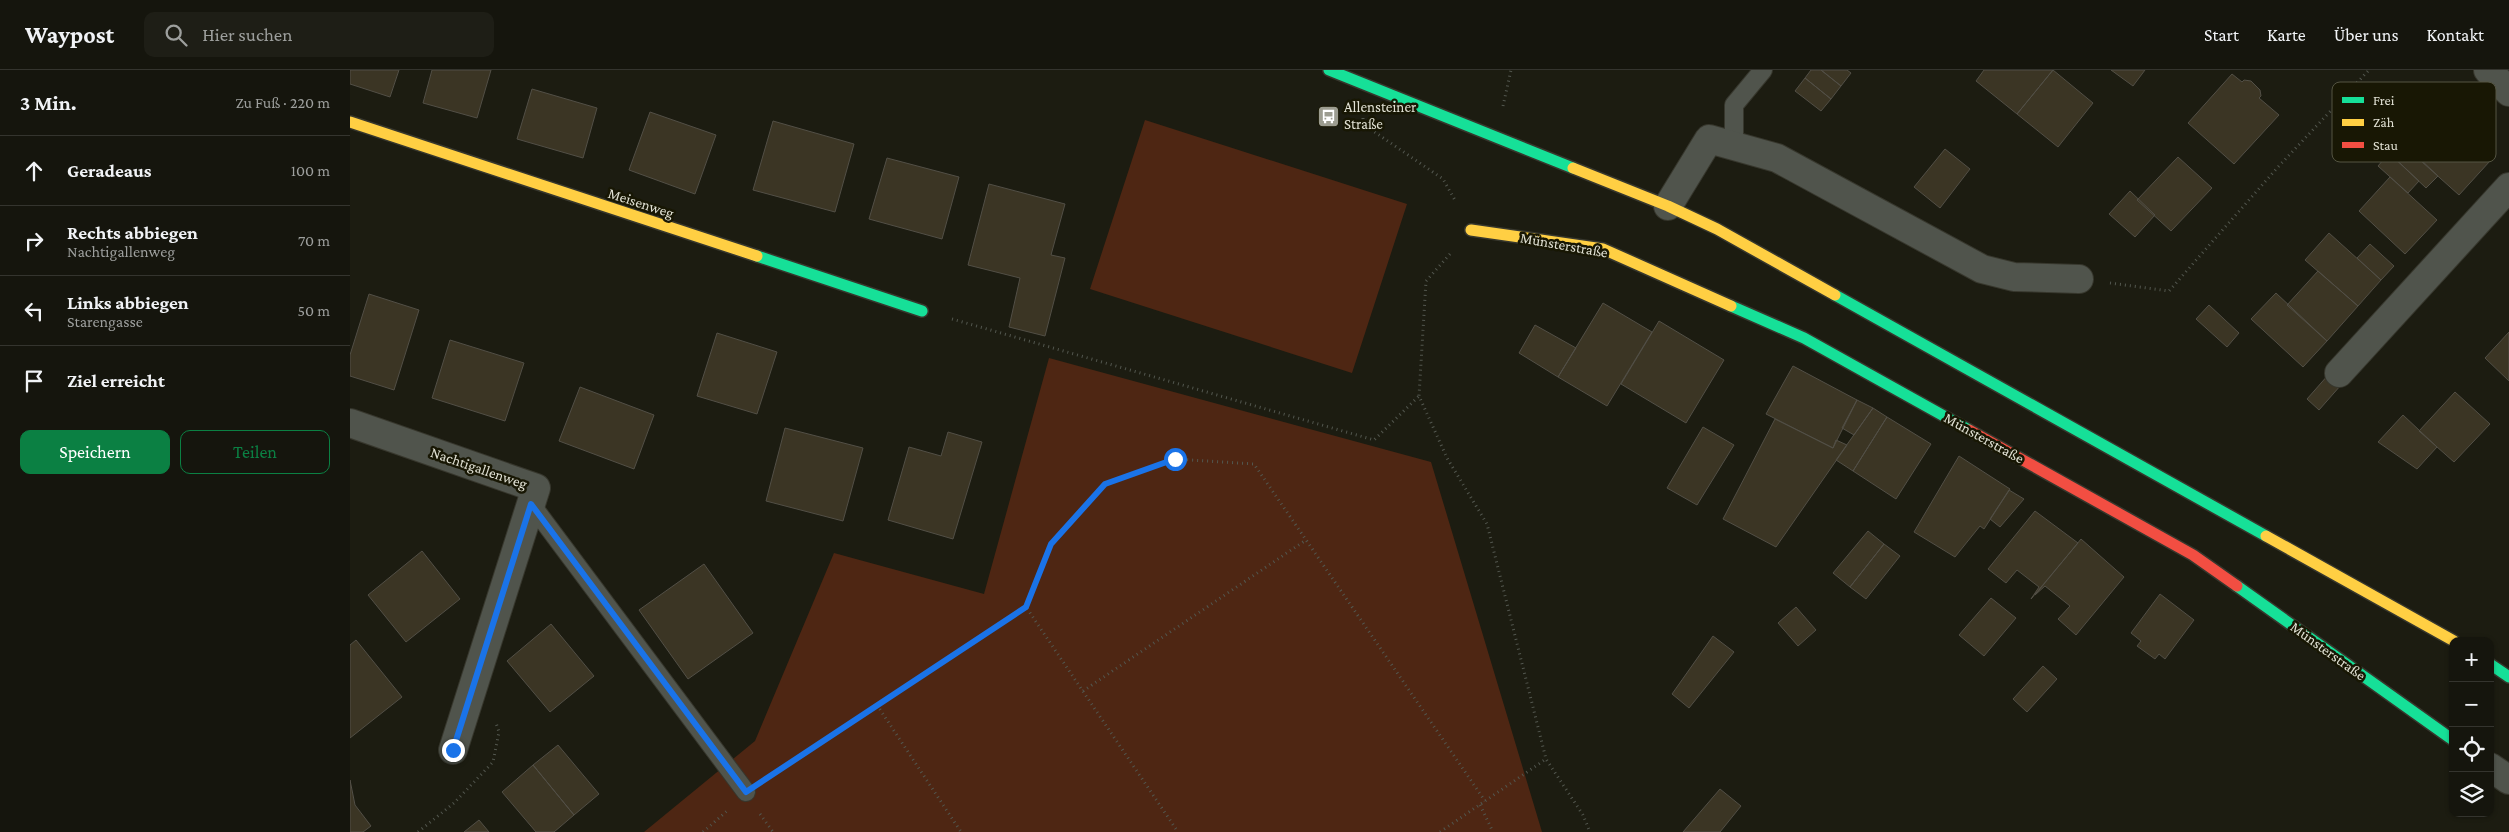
<!DOCTYPE html>
<html lang="de">
<head>
<meta charset="utf-8">
<style>
	:root { --surface:#15150d; --page:#1e1e16; --text:#f1f3f6; --muted:#9d9f9d; --line:#34342e; --accent:#0b8043 }
	body { margin:0; font-family:"Crimson Pro",serif; background:var(--page); color:var(--text) }
	.controls { position:absolute; right:15px; bottom:15px; display:grid; overflow:hidden; border-radius:10px; box-shadow:0 1px 4px #0004 }
	.controls button { width:45px; height:45px; display:grid; place-items:center; padding:0; border:0; border-bottom:1px solid var(--line); background:var(--surface); color:var(--text); font:25px sans-serif }
	.stop { position:absolute; width:15px; height:15px; margin:-11px; border:4px solid #1a73e8; border-radius:50%; background:#fff }
	.stop.end { background:#1a73e8; border-color:#fff; box-shadow:0 1px 5px #0008 }
	.list { margin:0; padding:0; list-style:none }
	h2 { display:flex; justify-content:space-between; align-items:center; height:65px; margin:0; padding:0 20px; font-size:21px }
	h2 small { font-size:16px; font-weight:400; color:var(--muted) }
	.list li { display:grid; grid-template-columns:32px 1fr auto; gap:15px; align-items:center; box-sizing:border-box; height:70px; padding:0 20px; border-top:1px solid var(--line) }
	.list b { display:block; font-size:19px; white-space:nowrap }
	.list p { margin:0; font-size:16px; white-space:nowrap; color:var(--muted) }
	.list em { font-size:16px; font-style:normal; color:var(--muted) }
	.actions { display:flex; gap:10px; padding:15px 20px }
	.actions a { flex:1; padding:11px 0; border:1px solid var(--accent); border-radius:10px; text-align:center; font-size:18px; color:var(--accent) }
	.actions .main { background:var(--accent); color:#fff }
	.icon { flex:none; width:28px; height:28px; fill:none; stroke:currentColor; stroke-width:2; stroke-linecap:round; stroke-linejoin:round }
	.map { position:relative; flex:none; width:2159px; height:762px; overflow:hidden }
	header { display:flex; align-items:center; gap:30px; box-sizing:border-box; height:70px; padding:0 25px; background:var(--surface); border-bottom:1px solid var(--line) }
	header strong { font-size:24px }
	nav { display:flex; gap:28px; margin-inline-start:auto; font-size:18px }
	.search { width:350px; height:45px; background:var(--page); display:flex; align-items:center; gap:12px; box-sizing:border-box; padding:0 18px; border-radius:10px; color:var(--muted); font-size:19px }
	main { display:flex }
	aside { flex:1; background:var(--surface) }
	.map>svg:first-child { display:block }
	.green { fill:#4e2613 }
	.building { fill:#3b3524; stroke:#524f46 }
	.lines { fill:none; stroke-linecap:round; stroke-linejoin:round }
	.lane-casing { stroke:#37372d; stroke-width:20 }
	.street-casing { stroke:#37372d; stroke-width:30 }
	.fast-casing { stroke:#37372d; stroke-width:14 }
	.slow-casing { stroke:#37372d; stroke-width:14 }
	.jam-casing { stroke:#37372d; stroke-width:14 }
	.path { stroke:#53574f; stroke-width:3; stroke-dasharray:1 4; stroke-linecap:butt }
	.lane { stroke:#50544c; stroke-width:18 }
	.street { stroke:#50544c; stroke-width:28 }
	.fast { stroke:#16e098; stroke-width:11 }
	.slow { stroke:#ffcf43; stroke-width:11 }
	.jam { stroke:#f24e42; stroke-width:11 }
	.route { stroke:#1a73e8; stroke-width:6 }
	.labels { text-anchor:middle; dominant-baseline:central; stroke-width:5; stroke-linejoin:round; paint-order:stroke }
	.poi-label { font-size:15px; fill:#e1e1d4; stroke:#181704; text-anchor:start }
	.street-label { font-size:15px; fill:#e1e1d4; stroke:#181704 }
	.key { fill:#181704; stroke:#545442; stroke-width:1 }
	.key-label { font-size:14px; fill:#e1e1d4 }
</style>
</head>
<body>
<header>
<strong>Waypost</strong>
<div class="search"><svg class="icon" aria-label="search" viewBox="0 0 24 24"><circle cx="10" cy="10" r="6"/><path d="M15 15l6 6"/></svg>Hier suchen</div>
<nav><a>Start</a><a>Karte</a><a>Über uns</a><a>Kontakt</a></nav>
</header>
<main>
<aside>
<h2>3 Min.<small>Zu Fuß · 220 m</small></h2>
<ul class="list">
<li><svg class="icon" aria-label="ahead" viewBox="0 0 24 24"><path d="M12 20V5M6 11l6-6 6 6"/></svg><div><b>Geradeaus</b></div><em>100 m</em></li>
<li><svg class="icon" aria-label="right" viewBox="0 0 24 24"><path d="M7 20v-9h11M14 6l5 5-5 5"/></svg><div><b>Rechts abbiegen</b><p>Nachtigallenweg</p></div><em>70 m</em></li>
<li><svg class="icon" aria-label="left" viewBox="0 0 24 24"><path d="M17 20v-9H6M10 6l-5 5 5 5"/></svg><div><b>Links abbiegen</b><p>Starengasse</p></div><em>50 m</em></li>
<li><svg class="icon" aria-label="arrive" viewBox="0 0 24 24"><path d="M6 21V4h12l-3 4 3 4H6"/></svg><div><b>Ziel erreicht</b></div></li>
</ul>
<div class="actions"><a class="main">Speichern</a><a>Teilen</a></div>
</aside>
<div class="map">
<svg width="2159" height="762" viewBox="0 0 2159 762">
	<rect width="100%" height="100%" fill="#1c1c11"/>
	<path class="green" d="M795 50 1057 134 1002 303 740 219Z
		M699 288 1081 392 1192 762H294L405 671 484 483 634 524Z"/>
	<path class="building" d="M0 0H49L40 27 0 14Z
		M82 0H141L127 48 73 33Z
		M1461 0H1471L1491 16 1481 29 1455 8Z
		M1471 0H1497L1501 3 1491 16Z
		M1634 0H1703L1667 44 1626 11Z
		M1703 0 1743 33 1708 77 1667 44Z
		M1761 0H1795L1783 16Z
		M1882 4 1892 12 1894 10 1901 11 1910 20 1911 26 1909 28 1929 45 1884 94 1838 53Z
		M1455 8 1481 29 1471 41 1445 21Z
		M182 19 247 38 233 88 167 69Z
		M300 42 366 65 345 124 279 100Z
		M423 51 504 74 485 142 403 120Z
		M2103 56 2110 62H2118L2124 68 2125 76 2140 91 2109 125 2071 91Z
		M2051 71 2088 106 2076 118 2039 83Z
		M1595 79 1620 99 1590 138 1564 117Z
		M2039 83 2069 111 2058 123 2028 96Z
		M1828 87 1862 118 1821 161 1787 130Z
		M537 88 609 107 592 169 519 149Z
		M2040 107 2087 150 2055 184 2009 141Z
		M639 114 715 134 701 185 715 188 695 266 659 257 670 208 618 195Z
		M1780 121 1805 145 1785 167 1759 144Z
		M1979 163 2031 210 2008 236 1955 190Z
		M2020 174 2044 196 2031 210 2007 188Z
		M1968 201 2008 236 1977 271 1937 235Z
		M1926 223 1977 271 1953 297 1901 249Z
		M19 224 69 240 44 320 0 306V285Z
		M1253 233 1302 262 1257 336 1208 307Z
		M1859 235 1889 263 1877 277 1846 249Z
		M1309 251 1374 290 1336 353 1271 314Z
		M1185 255 1226 278 1208 307 1169 283Z
		M2159 262V311L2135 288Z
		M367 263 427 282 407 344 347 326Z
		M100 270 174 293 155 351 82 328Z
		M1443 296 1507 330 1483 378 1416 344Z
		M1979 304 1991 315 1969 340 1957 329Z
		M230 317 304 345 284 399 209 371Z
		M2105 322 2140 354 2104 392 2069 361Z
		M1507 330 1523 338 1504 365 1492 358Z
		M1523 338 1537 347 1503 401 1486 390Z
		M2053 345 2087 377 2067 399 2028 372Z
		M1537 347 1581 374 1546 429 1503 401Z
		M1425 349 1483 378 1486 370 1497 375 1426 477 1373 449Z
		M1353 357 1384 375 1347 435 1317 418Z
		M435 358 513 378 493 451 416 431Z
		M598 362 632 372 603 469 538 450 559 377 591 386Z
		M1609 386 1660 419 1634 459 1630 456 1605 487 1564 462Z
		M1659 420 1674 429 1650 457 1640 449Z
		M1685 441 1728 473 1681 529 1689 517 1667 500 1656 513 1638 499Z
		M1518 461 1534 474 1500 517 1483 503Z
		M1731 469 1774 507 1726 565 1708 549 1720 536 1695 516 1685 525Z
		M1534 474 1550 486 1516 529 1500 517Z
		M72 481 110 529 56 572 18 525Z
		M354 494 403 563 338 609 289 540Z
		M1810 524 1844 550 1815 589 1809 584 1805 589 1787 576 1791 571 1781 563Z
		M1641 528 1666 548 1634 586 1609 565Z
		M1446 537 1466 560 1448 576 1428 553Z
		M201 554 244 606 200 642 157 591Z
		M1363 566 1384 582 1339 638 1322 624Z
		M6 570 52 627 0 668V575Z
		M1693 596 1707 609 1677 642 1663 629Z
		M208 675 249 724 224 745 183 695Z
		M183 695 224 745 204 762H186L152 722Z
		M0 710 5 735 21 756 13 762H0Z
		M1370 719 1391 736 1370 762H1333Z
		M129 750 139 762H114Z"/>
	<g class="lines">
		<defs>
			<path id="lane" d="M1384 76V35L1413 0
				M181 434 396 722"/>
			<path id="street" d="M2138 0 2159 22
				M1318 136 1359 69 1427 88 1632 199 1664 207 1729 209
				M1989 303 2159 117
				M0 353 186 418 103 680
				M2140 697 2159 710"/>
			<path id="fast" d="M979 0 1223 98
				M407 186 572 241
				M1485 225 1916 466
				M1381 236 1454 268 1619 360
				M1887 516 2103 670
				M2140 594 2159 607"/>
			<path id="slow" d="M0 52 407 186
				M1223 98 1318 136 1367 159 1485 225
				M1121 160 1253 179 1381 236
				M1916 466 2104 571"/>
			<path id="jam" d="M1619 360 1843 485 1887 516"/>
		</defs>
		<use href="#lane" class="lane-casing"/>
		<use href="#street" class="street-casing"/>
		<use href="#fast" class="fast-casing"/>
		<use href="#slow" class="slow-casing"/>
		<use href="#jam" class="jam-casing"/>
		<path class="path" d="M1153 36 1161 0
			M1013 48V54L1093 109 1106 132
			M1100 184 1076 211 1069 326 1097 388 1137 454 1196 689 1233 745 1240 762
			M1760 213 1819 221 1928 97 2019 0
			M602 249 1024 370 1069 326
			M676 537 701 474 755 414 825 389 904 394 1135 731
			M733 621 956 470
			M527 635 611 762
			M419 707 676 537 828 762
			M1130 735 1143 762
			M410 744 423 762
			M68 762 104 733 143 692 149 662 146 653
			M353 762 377 741
			M1090 762 1196 689"/>
		<use href="#lane" class="lane"/>
		<use href="#street" class="street"/>
		<use href="#fast" class="fast"/>
		<use href="#slow" class="slow"/>
		<use href="#jam" class="jam"/>
	</g>
	<g class="lines">
		<path class="route" d="M103 680 181 434 396 722 676 537 701 474 755 414 825 389"/>
	</g>
	<defs>
		<symbol id="bus-square" viewBox="-11 -11 22 22"><rect x="-9" y="-9" width="18" height="18" rx="4" fill="#9c9c90" stroke="#181704"/><path d="M-5-6H5V4H4V6H2V4H-2V6H-4V4H-5ZM-3.5-4V0h7V-4ZM-3.5 1.2v1.5H-2V1.2ZM2 1.2v1.5H3.5V1.2Z" fill="#fff"/></symbol>
	</defs>
	<g fill-rule="evenodd">
		<use href="#bus-square" x="966" y="34" width="25" height="25"/>
	</g>
	<g class="labels">
		<g class="poi-label">
			<text x="994" y="37">Allensteiner<tspan x="994" dy="17">Straße</tspan></text>
		</g>
		<g class="street-label">
			<text transform="translate(291 133) rotate(18)">Meisenweg</text>
			<text transform="translate(1214 175) rotate(10)">Münsterstraße</text>
			<text transform="translate(1634 368) rotate(29)">Münsterstraße</text>
			<text transform="translate(129 398) rotate(19)">Nachtigallenweg</text>
			<text transform="translate(1978 581) rotate(36)">Münsterstraße</text>
		</g>
	</g>
	<rect x="1982" y="12" width="164" height="80" rx="8" class="key"/>
	<rect x="1992" y="27" width="22" height="6" fill="#16e098"/>
	<rect x="1992" y="49" width="22" height="7" fill="#ffcf43"/>
	<rect x="1992" y="72" width="22" height="6" fill="#f24e42"/>
	<g class="key-label">
		<text x="2023" y="35">Frei</text>
		<text x="2023" y="57">Zäh</text>
		<text x="2023" y="80">Stau</text>
	</g>
</svg>
<div class="controls">
<button>+</button>
<button>−</button>
<button><svg class="icon" aria-label="locate" viewBox="0 0 24 24"><circle cx="12" cy="12" r="6"/><path d="M12 2v4M12 18v4M2 12h4M18 12h4"/></svg></button>
<button><svg class="icon" aria-label="layers" viewBox="0 0 24 24"><path d="M12 4l9 5-9 5-9-5zM3 14l9 5 9-5"/></svg></button>
</div>
<div class="stop" style="left:825px;top:389px"></div>
<div class="stop end" style="left:103px;top:680px"></div>
</div>
</main>
</body>
</html>
